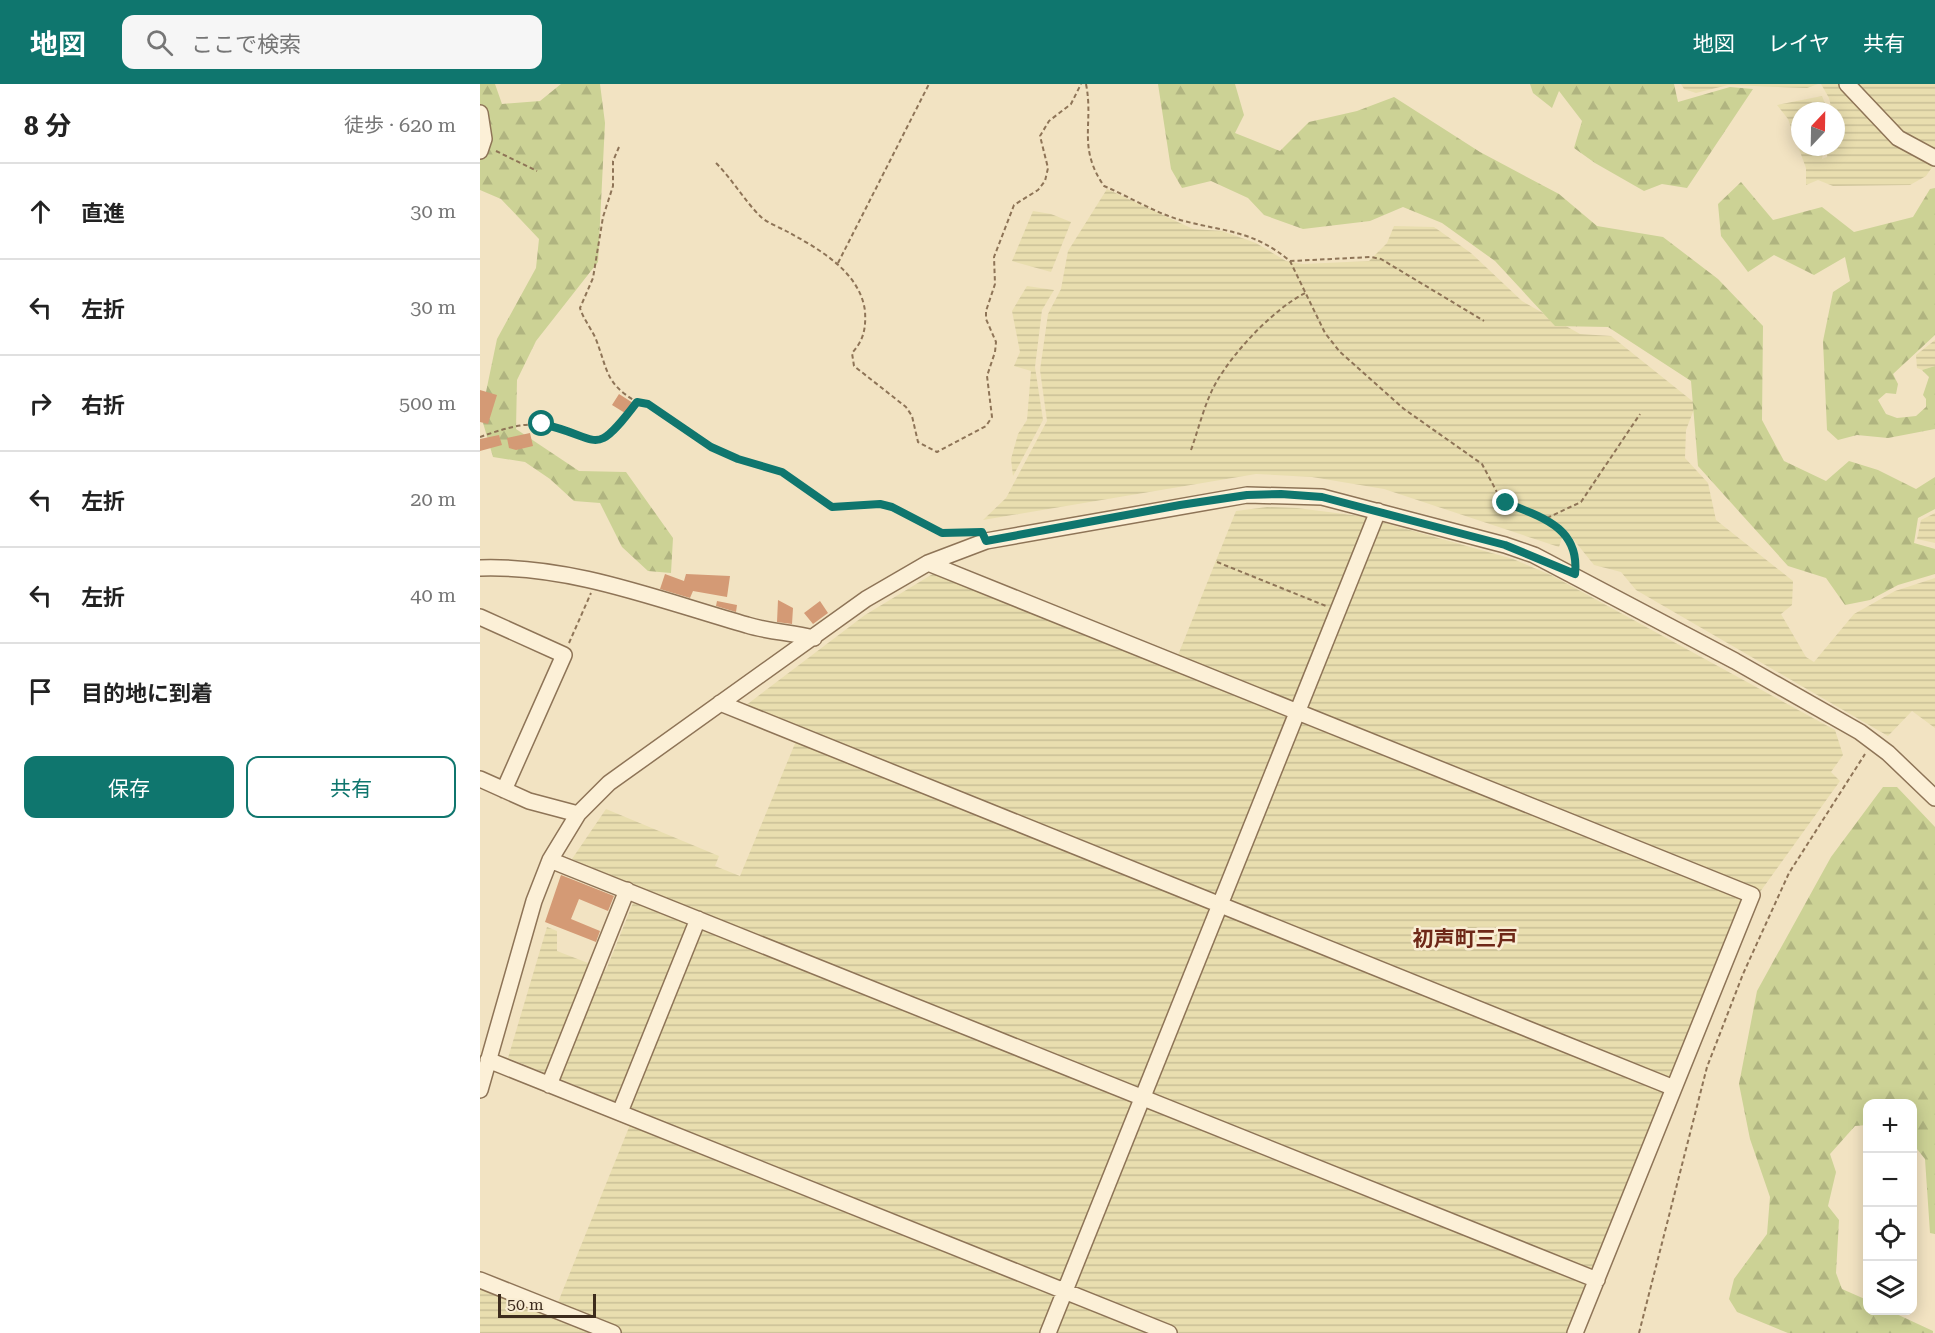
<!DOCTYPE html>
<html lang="ja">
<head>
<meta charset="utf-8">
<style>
	:root { --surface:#fff; --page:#f6f6f6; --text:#222; --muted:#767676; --line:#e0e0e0; --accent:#0f766e }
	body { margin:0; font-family:"Roboto Serif","Noto Sans JP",serif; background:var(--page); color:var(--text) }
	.controls { position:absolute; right:18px; bottom:18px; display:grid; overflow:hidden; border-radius:12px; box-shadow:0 3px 15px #0003 }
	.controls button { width:54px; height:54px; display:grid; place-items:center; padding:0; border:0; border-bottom:2px solid var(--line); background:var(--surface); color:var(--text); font:30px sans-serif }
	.compass { position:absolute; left:1311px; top:18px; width:54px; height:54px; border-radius:50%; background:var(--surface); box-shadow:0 3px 15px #0003; rotate:22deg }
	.scale { position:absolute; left:18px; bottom:15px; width:98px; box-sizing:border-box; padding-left:6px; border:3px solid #3d2c1d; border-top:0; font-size:16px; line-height:21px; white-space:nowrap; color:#3d2c1d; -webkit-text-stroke:4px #f9edd3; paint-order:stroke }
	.stop { position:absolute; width:18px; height:18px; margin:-14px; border:4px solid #0f766e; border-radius:50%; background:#fff }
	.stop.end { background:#0f766e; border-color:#fff; box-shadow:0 2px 6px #0008 }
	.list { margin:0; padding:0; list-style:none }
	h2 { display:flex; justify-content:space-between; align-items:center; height:78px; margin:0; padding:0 24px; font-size:26px }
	h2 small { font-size:20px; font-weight:400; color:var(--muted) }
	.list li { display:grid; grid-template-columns:39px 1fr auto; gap:18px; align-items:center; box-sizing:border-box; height:96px; padding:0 24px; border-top:2px solid var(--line) }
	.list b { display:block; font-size:22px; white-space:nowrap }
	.list em { font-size:20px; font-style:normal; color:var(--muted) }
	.actions { display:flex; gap:12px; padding:18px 24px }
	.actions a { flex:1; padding:14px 0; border:2px solid var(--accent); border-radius:12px; text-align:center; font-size:21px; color:var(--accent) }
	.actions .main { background:var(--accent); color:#fff }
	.icon { flex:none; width:33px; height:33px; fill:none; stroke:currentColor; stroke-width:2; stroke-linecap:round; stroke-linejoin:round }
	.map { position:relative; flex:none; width:1455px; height:1249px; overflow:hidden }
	header { display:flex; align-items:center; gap:36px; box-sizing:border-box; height:84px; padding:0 30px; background:var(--accent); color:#fff }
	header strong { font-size:28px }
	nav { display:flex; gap:33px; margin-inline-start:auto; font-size:21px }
	.search { width:420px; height:54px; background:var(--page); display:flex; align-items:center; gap:15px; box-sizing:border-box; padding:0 21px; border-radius:12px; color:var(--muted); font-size:22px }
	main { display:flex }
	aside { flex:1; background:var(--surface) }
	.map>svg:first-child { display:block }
	.farmland { fill:url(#farmland-rules) }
	.forest { fill:url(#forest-firs) }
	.building { fill:#d49a75 }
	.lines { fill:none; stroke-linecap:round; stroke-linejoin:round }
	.minor-casing { stroke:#8e7457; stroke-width:18 }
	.path { stroke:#8e7457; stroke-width:2; stroke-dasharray:4.5 3; stroke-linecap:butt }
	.minor { stroke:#fcf0d7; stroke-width:15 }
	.route { stroke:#0f766e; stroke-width:8 }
	.labels { text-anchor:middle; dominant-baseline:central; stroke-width:5; stroke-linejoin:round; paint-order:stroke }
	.quarter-label { font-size:21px; font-weight:bold; fill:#6e2818; stroke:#f9edd3 }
</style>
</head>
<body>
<header>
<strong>地図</strong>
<div class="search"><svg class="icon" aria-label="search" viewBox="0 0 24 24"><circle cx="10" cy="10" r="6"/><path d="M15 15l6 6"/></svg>ここで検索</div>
<nav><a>地図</a><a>レイヤ</a><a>共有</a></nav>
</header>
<main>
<aside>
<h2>8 分<small>徒歩 · 620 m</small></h2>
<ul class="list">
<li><svg class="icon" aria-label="ahead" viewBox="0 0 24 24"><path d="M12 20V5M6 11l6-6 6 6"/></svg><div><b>直進</b></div><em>30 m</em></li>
<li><svg class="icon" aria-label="left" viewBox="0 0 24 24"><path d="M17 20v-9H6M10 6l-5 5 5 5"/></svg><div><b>左折</b></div><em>30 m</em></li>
<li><svg class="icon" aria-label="right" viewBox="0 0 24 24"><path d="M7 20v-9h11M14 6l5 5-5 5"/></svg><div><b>右折</b></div><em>500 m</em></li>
<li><svg class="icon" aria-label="left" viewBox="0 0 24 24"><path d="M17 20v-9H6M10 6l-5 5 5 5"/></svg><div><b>左折</b></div><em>20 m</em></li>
<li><svg class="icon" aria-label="left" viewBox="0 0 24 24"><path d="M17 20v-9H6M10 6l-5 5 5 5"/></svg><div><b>左折</b></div><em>40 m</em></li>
<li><svg class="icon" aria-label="arrive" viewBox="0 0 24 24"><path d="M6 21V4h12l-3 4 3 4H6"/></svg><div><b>目的地に到着</b></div></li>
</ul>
<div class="actions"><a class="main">保存</a><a>共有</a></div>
</aside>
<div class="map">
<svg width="1455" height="1249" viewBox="0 0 1455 1249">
	<defs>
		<pattern id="farmland-rules" width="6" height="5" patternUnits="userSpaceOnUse" patternTransform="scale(1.5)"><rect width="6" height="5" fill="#e9deaf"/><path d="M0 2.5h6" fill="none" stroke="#c9bf96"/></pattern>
		<pattern id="forest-firs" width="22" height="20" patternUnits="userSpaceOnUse" patternTransform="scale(1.5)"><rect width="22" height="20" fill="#ccd295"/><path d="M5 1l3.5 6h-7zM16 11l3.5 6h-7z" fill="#b0b480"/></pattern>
	</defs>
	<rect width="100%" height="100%" fill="#f2e3c2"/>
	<path class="farmland" d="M1201 0H1338L1327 4 1248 1 1216 9 1204 5Z
		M1341 0H1360L1455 79 1446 92 1430 101 1353 102 1338 96 1326 101V84L1308 35 1297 21 1342 12 1348 27H1320V63H1344L1342 75 1347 73 1348 63H1356V27H1352L1349 14Z
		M1373 0H1455V69L1422 50Z
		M627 105 713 145 742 147 776 159 806 177 823 180 889 177 907 159 914 142 954 143 991 169 1042 217 1100 250 1131 252 1216 320 1206 346 1205 374 1228 399 1236 436 1313 497 1312 521 1301 530 1326 573 1334 578 1374 530 1415 507 1455 494V644L1432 627 1408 652 1156 506 1141 488 1114 481 1085 445 1079 463 904 405 832 393 776 390 503 436 526 414 567 337 560 286 568 230 581 205 588 167Z
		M553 127 571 130 591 138 571 188 532 177Z
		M547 202 574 206 562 226 555 283 563 336 533 392 531 375 538 350 547 336 551 287 534 282 540 268 532 227Z
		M1455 256V282L1442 286 1437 284 1436 271Z
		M787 423 817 424 880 432 1033 475 1071 491 1355 646 1363 671 1351 688 1360 697 1280 808 1271 805 1089 1249H0V1205L72 1233 156 1026 28 974 67 843 77 847V867L126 886 159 804 92 775 126 725 239 772 235 782 260 792 321 645 265 622 385 531 456 488 692 586 756 427Z
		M1455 429V459L1437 455 1441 436Z"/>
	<path class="forest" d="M0 0H15L22 20 60 17 81 0H120L125 39 118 178 56 257 37 296 36 345 99 387 146 388 193 454 191 489 168 487 142 463 120 419 94 417 70 395 45 378 13 373 1 332 17 255 56 184 59 155 21 115 0 106Z
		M678 0H755L764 31 755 49 800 67 829 38 877 27 914 13 1000 68 1079 110 1117 142 1183 153 1238 195 1283 242 1282 336 1304 377 1346 397 1369 377 1398 386 1436 405 1455 393V425L1438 434 1434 459 1455 465V490L1418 501 1390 516 1365 521 1346 494 1308 482 1218 382 1211 297 1128 243 1075 242 1015 177 962 139 923 123 890 137 823 145 784 131 768 114 731 97 702 104 691 85Z
		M1050 0H1194L1198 18 1250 3 1273 5 1207 104 1182 100 1164 107 1115 79 1094 64 1102 37 1079 7 1072 24 1053 9Z
		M1261 98 1293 136 1342 123 1374 148 1433 133 1450 105 1455 104V251L1413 290 1418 300 1416 310 1406 309 1398 316 1406 330 1417 334 1436 332 1446 323V315L1443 311 1449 293 1442 286 1455 282V345L1408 354 1377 351 1358 356 1347 346 1343 257 1353 208 1370 197 1365 173 1334 191 1294 171 1268 188 1241 152 1238 120Z
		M1403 703H1417L1455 743V1150L1450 1149 1445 1075 1433 1060 1432 1020H1388L1387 1041 1375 1042 1350 1070 1356 1088 1348 1122 1359 1136 1356 1189 1362 1205 1387 1216 1388 1226 1410 1227 1453 1247V1249H1308L1257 1228 1249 1215 1254 1195 1287 1150 1290 1113 1270 1055 1259 1000 1277 907 1351 773Z"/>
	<path class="building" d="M0 306 17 311 8 340 0 338Z
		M139 310 153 319 145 329 132 321Z
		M50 349 53 362 36 366 29 364 27 354Z
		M19 351 22 361 0 367V355Z
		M185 490 204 497 206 490 250 492 247 513 213 507 210 514 180 505Z
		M298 516 313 524 312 540 297 538Z
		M237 517 257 521 256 528 236 522Z
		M340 517 348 529 333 540 324 529Z
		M81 791 134 812 128 827 99 815 91 835 120 847 116 858 65 838Z"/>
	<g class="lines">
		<defs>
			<path id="minor" d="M1367 0 1418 54 1455 74
				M0 29 4 55 0 67
				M448 479 1272 811 1095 1249
				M0 484C92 481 179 516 267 541 289 548 311 548 334 554
				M0 533 84 571 24 706
				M240 619 1194 1004
				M0 695 49 717 98 730
				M70 776 1117 1196
				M8 976 689 1249
				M69 1001 147 806
				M0 1006 54 817 70 776 98 730 129 699 386 515 448 479 506 457 767 411 842 413 1025 461 1054 471 1255 577 1380 648 1408 669 1455 714
				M140 1028 218 835
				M0 1196 133 1249
				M568 1249 898 427"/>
		</defs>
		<use href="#minor" class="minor-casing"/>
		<path class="path" d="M606 0C614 40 597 63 624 102 650 113 677 130 704 137 747 148 774 147 810 177L845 249 860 268 924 325 1002 380 1019 412 1026 419 1067 434 1093 463 1096 479
			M139 63 133 77V102L123 133 113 194 100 224C103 234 110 243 115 253 128 285 124 299 157 318
			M16 67 57 87
			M236 79C252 95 264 116 280 132 287 139 299 143 308 148 339 165 380 188 385 227 386 244 384 256 372 269L374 282 426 323 432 332 438 358 457 368 506 342 512 333 507 292 515 268 516 258 506 235V227L515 200 514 173 534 121 558 106 565 97 568 84 560 52 569 37 591 20 601 0
			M810 177 891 173 901 175 1004 237
			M358 179 449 0
			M0 353C20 346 43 338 64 341 75 342 85 348 95 352 126 365 140 340 157 318L180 326 231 363 258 375 302 388 352 423 400 420 462 449 488 448
			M711 366C719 344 725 317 737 297 756 265 793 226 825 209
			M1067 434 1101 418 1160 330
			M737 478 846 522
			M89 559 111 509
			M1159 1249 1227 983 1263 890 1309 789 1385 670"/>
		<use href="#minor" class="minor"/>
	</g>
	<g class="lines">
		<path class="route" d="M62 340C122 353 112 377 157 318L168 320 231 363 258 375 302 388 352 423 400 420 412 423 462 449 502 448 506 457 700 421 767 411 801 410 842 413 1025 461 1095 490C1100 444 1062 433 1026 419"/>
	</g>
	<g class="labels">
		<g class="quarter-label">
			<text x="985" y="855">初声町三戸</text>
		</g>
	</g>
</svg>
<div class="controls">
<button>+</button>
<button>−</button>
<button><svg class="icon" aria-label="locate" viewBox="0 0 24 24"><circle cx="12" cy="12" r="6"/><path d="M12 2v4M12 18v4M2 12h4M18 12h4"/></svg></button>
<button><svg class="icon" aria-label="layers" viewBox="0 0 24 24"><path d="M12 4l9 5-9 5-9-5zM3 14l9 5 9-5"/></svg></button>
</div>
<svg class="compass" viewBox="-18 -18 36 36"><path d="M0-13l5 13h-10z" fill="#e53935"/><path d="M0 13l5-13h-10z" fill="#767676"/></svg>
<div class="scale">50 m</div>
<div class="stop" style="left:62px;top:340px"></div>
<div class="stop end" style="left:1026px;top:419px"></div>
</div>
</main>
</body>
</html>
